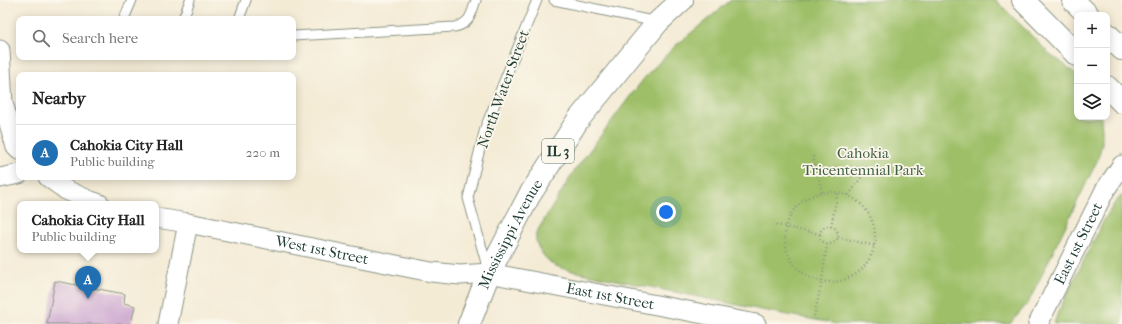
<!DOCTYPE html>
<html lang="en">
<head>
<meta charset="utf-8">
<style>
	:root { --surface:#fff; --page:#f6f6f6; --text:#222; --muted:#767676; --line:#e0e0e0; --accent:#1f6fb2 }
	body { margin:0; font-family:"IM FELL French Canon",serif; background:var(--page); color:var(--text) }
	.controls { position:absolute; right:12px; top:12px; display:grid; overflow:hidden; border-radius:8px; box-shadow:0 2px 10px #0003 }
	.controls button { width:36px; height:36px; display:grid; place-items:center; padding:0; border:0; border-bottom:1px solid var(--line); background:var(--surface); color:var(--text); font:20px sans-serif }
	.you { position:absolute; left:666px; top:212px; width:14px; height:14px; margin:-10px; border:3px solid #fff; border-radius:50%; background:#1a73e8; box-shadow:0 0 0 6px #1a73e833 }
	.badge { display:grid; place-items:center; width:26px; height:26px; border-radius:50%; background:var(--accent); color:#fff; font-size:13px; font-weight:700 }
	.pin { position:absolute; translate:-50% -33px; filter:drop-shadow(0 1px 2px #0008) }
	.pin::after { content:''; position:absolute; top:21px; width:14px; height:12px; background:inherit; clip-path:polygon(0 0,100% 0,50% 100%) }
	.popup { position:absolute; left:17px; top:201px; width:142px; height:52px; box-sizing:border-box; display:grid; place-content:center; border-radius:8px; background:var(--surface); filter:drop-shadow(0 1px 3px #0005); font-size:13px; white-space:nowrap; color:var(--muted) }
	.popup b { font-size:15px; color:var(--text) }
	.popup::after { content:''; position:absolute; left:50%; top:100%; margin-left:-8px; border:8px solid transparent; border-top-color:var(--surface) }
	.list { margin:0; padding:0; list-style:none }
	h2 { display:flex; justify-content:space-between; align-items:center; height:52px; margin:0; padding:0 16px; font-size:17px }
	h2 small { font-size:13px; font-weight:400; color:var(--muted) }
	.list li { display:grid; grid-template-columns:26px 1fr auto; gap:12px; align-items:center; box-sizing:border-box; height:56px; padding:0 16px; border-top:1px solid var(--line) }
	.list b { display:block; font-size:15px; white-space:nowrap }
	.list p { margin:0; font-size:13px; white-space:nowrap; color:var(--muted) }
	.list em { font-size:13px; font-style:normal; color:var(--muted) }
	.icon { flex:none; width:22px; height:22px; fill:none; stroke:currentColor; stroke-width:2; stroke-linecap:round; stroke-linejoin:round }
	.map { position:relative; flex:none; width:1122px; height:324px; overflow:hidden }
	.search { position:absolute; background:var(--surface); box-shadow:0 2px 10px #0003; left:16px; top:16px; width:280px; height:44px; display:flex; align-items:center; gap:10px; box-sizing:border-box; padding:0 14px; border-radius:8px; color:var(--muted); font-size:15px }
	.panel { position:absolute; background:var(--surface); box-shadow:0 2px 10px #0003; left:16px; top:72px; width:280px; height:108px; border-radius:8px }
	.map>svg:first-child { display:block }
	.green { fill:#9ebf68; stroke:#5e7e4e }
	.building { fill:#cba4cf }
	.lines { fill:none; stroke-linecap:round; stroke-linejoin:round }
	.service-casing { stroke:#8a9484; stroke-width:11 }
	.minor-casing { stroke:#8a9484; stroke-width:21 }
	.secondary-casing { stroke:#8a9484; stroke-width:24 }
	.primary-casing { stroke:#8a9484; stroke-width:24 }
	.path { stroke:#8a9484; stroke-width:2.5; stroke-dasharray:1 3; stroke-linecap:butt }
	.service { stroke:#fff; stroke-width:9 }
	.minor { stroke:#fff; stroke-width:19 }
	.secondary { stroke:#fff; stroke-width:22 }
	.primary { stroke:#fff; stroke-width:22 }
	.labels { text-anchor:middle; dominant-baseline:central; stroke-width:3.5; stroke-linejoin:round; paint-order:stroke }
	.shield { fill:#fbf7ec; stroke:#61756b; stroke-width:1 }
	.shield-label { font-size:14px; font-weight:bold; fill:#1f3d34 }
	.street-label { font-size:15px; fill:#1f3d34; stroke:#fbf7ec }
	.park-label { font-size:15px; fill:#3f5e41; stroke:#fbf7ec }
</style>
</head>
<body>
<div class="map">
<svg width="1122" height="324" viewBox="0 0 1122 324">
	<rect width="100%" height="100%" fill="#fbf7ec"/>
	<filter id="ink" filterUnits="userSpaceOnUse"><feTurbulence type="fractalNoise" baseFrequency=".025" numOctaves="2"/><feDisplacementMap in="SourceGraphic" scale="8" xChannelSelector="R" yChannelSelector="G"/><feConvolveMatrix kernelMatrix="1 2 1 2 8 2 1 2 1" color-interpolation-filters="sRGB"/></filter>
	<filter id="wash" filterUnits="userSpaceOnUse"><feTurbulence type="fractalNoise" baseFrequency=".012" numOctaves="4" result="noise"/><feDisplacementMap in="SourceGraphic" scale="16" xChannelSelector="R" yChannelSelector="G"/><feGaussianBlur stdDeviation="0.9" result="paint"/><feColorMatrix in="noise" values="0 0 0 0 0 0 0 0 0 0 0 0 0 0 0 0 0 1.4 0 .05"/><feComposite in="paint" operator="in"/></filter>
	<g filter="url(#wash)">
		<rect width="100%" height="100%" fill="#f4ebd5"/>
		<path class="green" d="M731 0H996L1053 57 1060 61 1077 75V117H1101L1102 130V143L1098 159 1035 289 1028 303 1010 324H837L767 311 572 271C566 269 559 268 554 265 544 258 534 246 536 233L575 170 631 95 646 76 675 46Z
			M1122 195V324H1054L1058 312 1104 220 1116 201Z"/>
		<g id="blocks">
			<path class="building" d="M55 281 125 294 124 303 135 306 131 324H47Z"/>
		</g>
	</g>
	<g filter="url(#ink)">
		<use href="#blocks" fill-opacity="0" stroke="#8a9484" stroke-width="1"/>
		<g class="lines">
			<defs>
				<path id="service" d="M554 0 657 22
					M124 19 132 0
					M183 19 190 0
					M239 19 246 0
					M293 36 455 27C471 23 471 14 476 0
					M488 270 468 198 485 128 537 0"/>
				<g id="minor">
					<path d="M0 50 3 103 16 147 19 150"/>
					<path d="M48 177 66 190 91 201 100 204"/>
					<path d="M0 178 19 174"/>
					<path id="s1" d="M156 218 188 223 431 272 460 275 489 273 756 324"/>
					<path d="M168 324 188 223"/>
					<path id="s2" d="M1038 324 1105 190 1122 165"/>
				</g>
				<path id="secondary" d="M1023 0 1077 55
					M1073 0 1088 15
					M1107 34 1122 49
					M1107 87 1122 102"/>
				<g id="primary">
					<path id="s3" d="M469 324 489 273 529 196 578 120 658 22 682 0"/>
				</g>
			</defs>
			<use href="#service" class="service-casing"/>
			<use href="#minor" class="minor-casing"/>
			<use href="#secondary" class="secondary-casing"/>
			<use href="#primary" class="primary-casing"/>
			<path class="path" d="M813 156 822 192
				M785 237a45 45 0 1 1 90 0a45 45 0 1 1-90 0Z
				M849 195 867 169
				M776 225 820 234
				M820 235a9 9 0 1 1 18 0a9 9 0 1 1-18 0Z
				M831 226 838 192
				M838 237 875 246
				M814 316 822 281 827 244"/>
			<use href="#service" class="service"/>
			<use href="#minor" class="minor"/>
			<use href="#secondary" class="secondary"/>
			<use href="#primary" class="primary"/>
		</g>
	</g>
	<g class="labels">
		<rect class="shield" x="542" y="139" width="32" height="24" rx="3"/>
		<g class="shield-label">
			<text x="558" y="151">IL 3</text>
		</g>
		<g class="street-label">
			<text transform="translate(503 89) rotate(-70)">North Water Street</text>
			<text stroke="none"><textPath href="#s3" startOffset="99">Mississippi Avenue</textPath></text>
			<text stroke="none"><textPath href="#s2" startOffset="90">East 1st Street</textPath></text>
			<text stroke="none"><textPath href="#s1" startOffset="169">West 1st Street</textPath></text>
			<text stroke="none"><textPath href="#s1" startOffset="462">East 1st Street</textPath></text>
		</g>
		<g class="park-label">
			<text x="863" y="153">Cahokia<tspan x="863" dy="17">Tricentennial Park</tspan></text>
		</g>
	</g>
</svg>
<div class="controls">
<button>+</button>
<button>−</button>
<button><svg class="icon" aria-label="layers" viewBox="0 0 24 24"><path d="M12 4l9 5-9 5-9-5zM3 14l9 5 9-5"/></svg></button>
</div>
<div class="you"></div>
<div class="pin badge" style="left:88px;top:299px">A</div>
<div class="popup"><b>Cahokia City Hall</b>Public building</div>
<div class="search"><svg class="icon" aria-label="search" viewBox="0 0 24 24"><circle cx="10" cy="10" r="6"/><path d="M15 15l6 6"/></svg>Search here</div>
<section class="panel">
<h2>Nearby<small></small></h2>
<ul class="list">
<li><span class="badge">A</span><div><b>Cahokia City Hall</b><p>Public building</p></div><em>220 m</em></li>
</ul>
</section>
</div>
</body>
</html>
